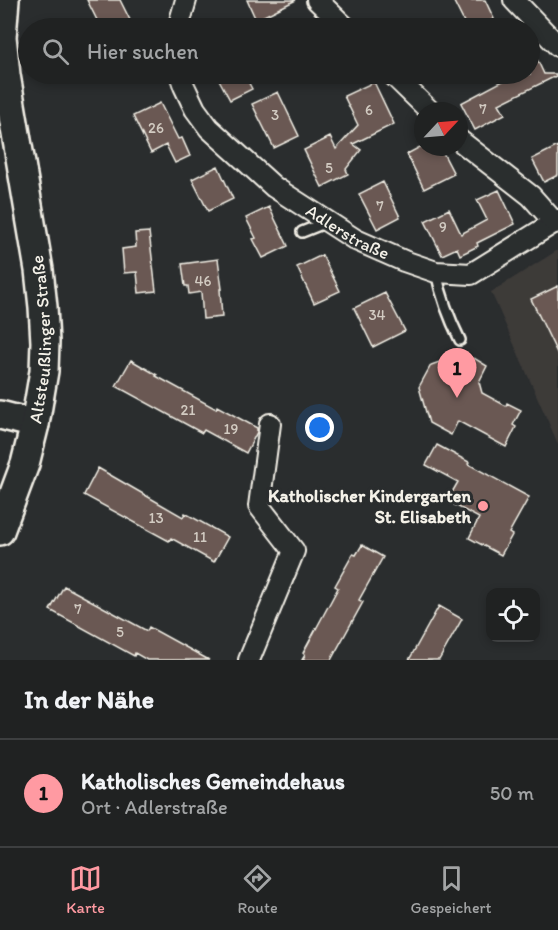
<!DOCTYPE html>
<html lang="de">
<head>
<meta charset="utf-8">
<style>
	:root { --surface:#202222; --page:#282a2a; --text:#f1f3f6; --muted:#a2a4a5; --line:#3d3f40; --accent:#ff9aa2 }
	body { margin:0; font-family:Itim,sans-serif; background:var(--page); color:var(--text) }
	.controls { position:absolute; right:18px; bottom:18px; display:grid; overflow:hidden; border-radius:12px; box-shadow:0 3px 9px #0003 }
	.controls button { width:54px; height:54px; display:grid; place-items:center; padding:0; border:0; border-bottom:2px solid var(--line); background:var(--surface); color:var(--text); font:30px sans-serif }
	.compass { position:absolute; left:414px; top:102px; width:54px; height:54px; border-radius:50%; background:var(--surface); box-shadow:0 3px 9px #0003; rotate:64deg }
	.you { position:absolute; left:320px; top:428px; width:21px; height:21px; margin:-15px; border:4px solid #fff; border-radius:50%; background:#1a73e8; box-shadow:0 0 0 9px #1a73e833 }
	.badge { display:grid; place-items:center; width:39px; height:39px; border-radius:50%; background:var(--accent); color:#111; font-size:20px; font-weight:700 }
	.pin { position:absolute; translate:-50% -50px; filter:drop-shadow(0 2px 3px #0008) }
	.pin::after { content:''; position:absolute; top:32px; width:21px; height:18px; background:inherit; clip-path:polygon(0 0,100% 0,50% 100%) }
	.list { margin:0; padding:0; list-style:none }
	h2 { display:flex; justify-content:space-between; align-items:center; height:78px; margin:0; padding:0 24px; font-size:26px }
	h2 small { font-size:20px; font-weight:400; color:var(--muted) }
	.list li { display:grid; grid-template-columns:39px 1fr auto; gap:18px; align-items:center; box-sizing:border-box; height:108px; padding:0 24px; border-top:2px solid var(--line) }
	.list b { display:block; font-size:22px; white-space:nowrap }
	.list p { margin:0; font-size:20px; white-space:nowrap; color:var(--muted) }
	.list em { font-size:20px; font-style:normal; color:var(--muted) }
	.icon { flex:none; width:33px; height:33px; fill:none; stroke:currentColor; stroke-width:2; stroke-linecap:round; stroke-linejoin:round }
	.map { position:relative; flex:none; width:558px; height:660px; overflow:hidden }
	.search { position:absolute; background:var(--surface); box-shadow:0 3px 9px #0003; left:18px; right:18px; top:18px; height:66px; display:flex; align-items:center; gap:15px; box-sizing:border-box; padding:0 21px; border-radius:33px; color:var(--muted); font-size:22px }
	.sheet { height:186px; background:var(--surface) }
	nav { display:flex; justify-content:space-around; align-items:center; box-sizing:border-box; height:84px; border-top:2px solid var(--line); background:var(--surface); font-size:16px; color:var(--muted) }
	nav a { display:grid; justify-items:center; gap:3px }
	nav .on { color:var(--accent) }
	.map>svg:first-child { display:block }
	.built { fill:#3d3a39 }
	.building { fill:#6a5952; stroke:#f4f1e8; stroke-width:1.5 }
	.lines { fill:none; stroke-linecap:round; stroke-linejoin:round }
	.lane-casing { stroke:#f4f1e8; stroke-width:14 }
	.street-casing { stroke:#f4f1e8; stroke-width:24 }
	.secondary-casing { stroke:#f4f1e8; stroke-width:32 }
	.lane { stroke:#2a2d2e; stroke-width:9 }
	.street { stroke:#2a2d2e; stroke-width:20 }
	.secondary { stroke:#2a2d2e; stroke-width:27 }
	.poi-dot { fill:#ff9aa2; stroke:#2a2d2e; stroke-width:2 }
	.labels { text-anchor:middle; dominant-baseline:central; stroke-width:6; stroke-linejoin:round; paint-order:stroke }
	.number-label { font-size:15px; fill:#d2cbc2 }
	.street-label { font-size:18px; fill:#f4f1e8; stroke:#2a2d2e }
	.poi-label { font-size:18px; font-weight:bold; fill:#f4f1e8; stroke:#2a2d2e; text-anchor:end }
</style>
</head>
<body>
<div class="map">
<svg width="558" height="660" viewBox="0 0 558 660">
	<rect width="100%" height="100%" fill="#2a2d2e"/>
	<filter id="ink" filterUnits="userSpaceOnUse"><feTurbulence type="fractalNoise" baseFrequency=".0167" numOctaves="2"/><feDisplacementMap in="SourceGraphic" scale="12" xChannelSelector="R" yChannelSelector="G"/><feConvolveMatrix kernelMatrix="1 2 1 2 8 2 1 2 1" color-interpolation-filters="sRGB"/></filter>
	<g filter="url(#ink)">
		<path class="built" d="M558 250V444L491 292Z"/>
		<path class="building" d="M87 0H120L134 28H101Z
			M247 0H296L256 20Z
			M453 0H485L494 19 475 28H467Z
			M530 44 544 74H558V75L499 104 505 114 475 130 461 103 516 74H530Z
			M216 74H244L252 89 230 100Z
			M374 82 394 124 353 144 361 150 346 169 348 174 322 187 304 150 330 137 336 149 358 125 344 96Z
			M278 92 299 136 274 148 252 104Z
			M160 103 178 139 182 138 190 156 175 163 166 145 151 153 133 116Z
			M558 146V175L544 182 532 159Z
			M420 147H440L454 174 424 189 407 154Z
			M218 166 233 199 208 211 192 179Z
			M383 182 400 217 377 229 359 194Z
			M499 190 515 224 477 243 478 246 460 255 457 248 442 255 425 221 449 209 461 234 487 220 477 200Z
			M269 207 288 246 263 258 253 239 256 238 246 218Z
			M149 232 156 291 139 293 137 272 124 273 122 249 136 247 135 233Z
			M322 255 340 291 314 303 297 267Z
			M218 259 222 289H220L222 317 203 319 201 292 189 294 188 286H185L182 264Z
			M558 286V355L531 299Z
			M385 293 405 331 373 347 354 308Z
			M456 356 471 364 474 358 487 366 479 382 482 393 506 406 507 403 521 410 513 425 516 427 506 447 458 421 451 435 429 423 419 387 431 365Z
			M131 360 157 375 156 376 216 409 217 406 257 428V432L246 453 204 430 202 433 116 386Z
			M437 445 469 462 468 464 529 497 509 533 512 535 501 555 469 538 479 518 447 501 458 482 426 465Z
			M98 468 183 517 185 513 228 537 214 562 171 538 169 541 84 495Z
			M362 545 383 557 359 600 363 602 331 660H302L305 655 303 653 338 588 335 586 353 554 356 555Z
			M64 586 147 631 149 627 209 660H147L135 653 134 656 50 610Z
			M439 606 462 619 439 660H409Z"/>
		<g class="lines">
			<defs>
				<path id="lane" d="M302 232 327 222
					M436 272C441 296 449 318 460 340"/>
				<g id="street">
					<path d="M317 0 346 28"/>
					<path d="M514 0 558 46"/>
					<path d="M178 28 186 0"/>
					<path id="s1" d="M180 74 184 86 195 109 209 128 274 187 356 240 404 261 436 272 471 274 558 220"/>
					<path d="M392 74 430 111"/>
					<path d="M459 140 531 196 555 223"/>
					<path d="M249 660 294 551 259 506 270 424"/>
				</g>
				<g id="secondary">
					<path d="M0 415 35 424"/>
					<path id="s2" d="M0 531 25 464 35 424 44 371 45 342 43 307 39 270 6 75 2 37 5 0"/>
				</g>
			</defs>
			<use href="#lane" class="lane-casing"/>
			<use href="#street" class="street-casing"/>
			<use href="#secondary" class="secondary-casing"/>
			<use href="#lane" class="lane"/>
			<use href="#street" class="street"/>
			<use href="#secondary" class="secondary"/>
		</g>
	</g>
	<circle class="poi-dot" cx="483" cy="506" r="6"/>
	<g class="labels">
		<g class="number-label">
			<text x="483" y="109">7</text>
			<text x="369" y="110">6</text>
			<text x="275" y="115">3</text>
			<text x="156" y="128">26</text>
			<text x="329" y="168">5</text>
			<text x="380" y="206">7</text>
			<text x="443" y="227">9</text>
			<text x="203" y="281">46</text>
			<text x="377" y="315">34</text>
			<text x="188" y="410">21</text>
			<text x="231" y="429">19</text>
			<text x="156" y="518">13</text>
			<text x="200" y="537">11</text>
			<text x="78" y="609">7</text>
			<text x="120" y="632">5</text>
		</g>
		<g class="street-label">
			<text stroke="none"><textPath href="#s1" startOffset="236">Adlerstraße</textPath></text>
			<text stroke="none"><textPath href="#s2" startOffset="198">Altsteußlinger Straße</textPath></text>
		</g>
		<g class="poi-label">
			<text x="471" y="496">Katholischer Kindergarten<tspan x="471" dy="21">St. Elisabeth</tspan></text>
		</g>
	</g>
</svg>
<div class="controls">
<button><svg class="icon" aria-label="locate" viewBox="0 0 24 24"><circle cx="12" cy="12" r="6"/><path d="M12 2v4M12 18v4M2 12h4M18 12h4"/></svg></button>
</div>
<svg class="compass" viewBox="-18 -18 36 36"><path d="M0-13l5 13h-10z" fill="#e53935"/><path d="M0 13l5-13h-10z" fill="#a2a4a5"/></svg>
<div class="you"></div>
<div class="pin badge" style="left:457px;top:398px">1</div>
<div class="search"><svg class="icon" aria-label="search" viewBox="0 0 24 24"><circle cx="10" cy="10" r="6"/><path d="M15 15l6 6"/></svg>Hier suchen</div>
</div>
<section class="sheet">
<h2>In der Nähe<small></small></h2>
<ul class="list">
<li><span class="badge">1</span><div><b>Katholisches Gemeindehaus</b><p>Ort · Adlerstraße</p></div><em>50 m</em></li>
</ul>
</section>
<nav>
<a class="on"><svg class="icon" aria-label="map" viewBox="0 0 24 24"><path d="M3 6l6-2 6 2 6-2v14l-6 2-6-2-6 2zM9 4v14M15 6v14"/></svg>Karte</a>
<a><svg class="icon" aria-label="directions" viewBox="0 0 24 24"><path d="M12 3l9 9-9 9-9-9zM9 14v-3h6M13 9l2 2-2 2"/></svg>Route</a>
<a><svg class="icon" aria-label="saved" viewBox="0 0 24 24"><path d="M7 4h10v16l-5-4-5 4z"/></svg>Gespeichert</a>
</nav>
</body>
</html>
